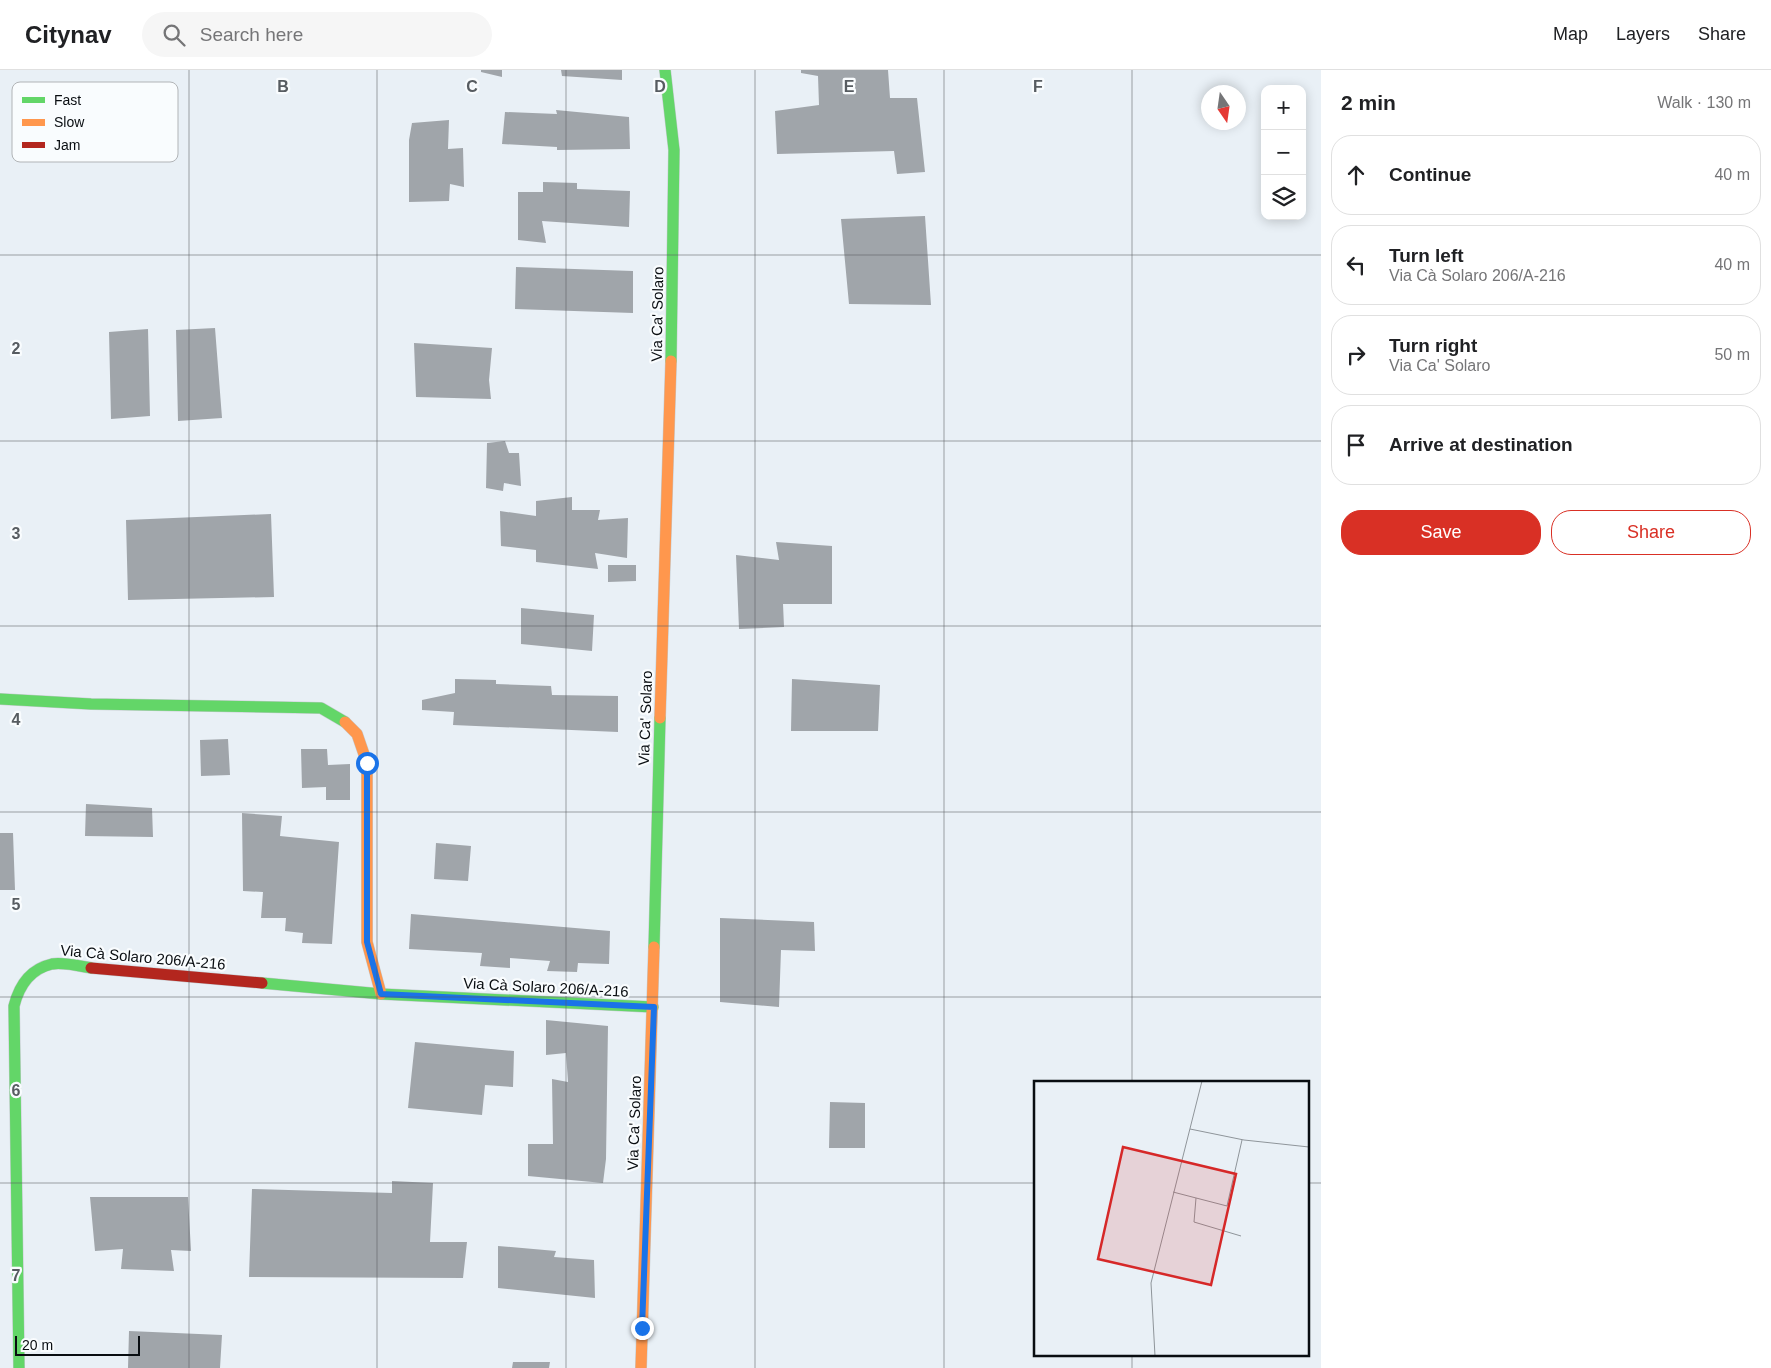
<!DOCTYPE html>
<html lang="en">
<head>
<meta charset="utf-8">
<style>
	:root { --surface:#fff; --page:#f6f6f6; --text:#202124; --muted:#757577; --line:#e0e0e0; --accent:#d93025 }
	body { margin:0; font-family:Arial,sans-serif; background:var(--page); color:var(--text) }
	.controls { position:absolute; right:15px; top:15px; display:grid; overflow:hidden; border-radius:10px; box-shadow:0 2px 12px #0003 }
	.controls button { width:45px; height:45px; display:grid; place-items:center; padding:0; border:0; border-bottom:1px solid var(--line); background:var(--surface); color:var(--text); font:25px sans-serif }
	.compass { position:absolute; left:1201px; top:15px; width:45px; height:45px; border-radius:50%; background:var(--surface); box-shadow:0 2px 12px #0003; rotate:167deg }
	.scale { position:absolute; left:15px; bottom:12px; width:125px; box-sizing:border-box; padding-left:5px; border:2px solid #090d11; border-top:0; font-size:14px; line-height:18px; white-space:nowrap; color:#090d11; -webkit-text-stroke:4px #f9fcfe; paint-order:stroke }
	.stop { position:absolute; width:15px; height:15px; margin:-11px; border:4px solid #1a73e8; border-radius:50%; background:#fff }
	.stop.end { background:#1a73e8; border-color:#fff; box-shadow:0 1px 5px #0008 }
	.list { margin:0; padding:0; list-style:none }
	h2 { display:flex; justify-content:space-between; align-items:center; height:65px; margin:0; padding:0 20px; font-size:21px }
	h2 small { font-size:16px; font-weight:400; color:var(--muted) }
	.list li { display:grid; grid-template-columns:32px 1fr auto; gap:15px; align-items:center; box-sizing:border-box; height:80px; margin:0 10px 10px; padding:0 10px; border:1px solid var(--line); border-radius:20px }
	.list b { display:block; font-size:19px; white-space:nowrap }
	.list p { margin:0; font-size:16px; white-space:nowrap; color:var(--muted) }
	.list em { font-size:16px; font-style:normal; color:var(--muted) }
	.actions { display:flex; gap:10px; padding:15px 20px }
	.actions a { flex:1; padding:11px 0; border:1px solid var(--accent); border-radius:20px; text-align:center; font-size:18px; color:var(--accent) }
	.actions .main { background:var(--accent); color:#fff }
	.icon { flex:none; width:28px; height:28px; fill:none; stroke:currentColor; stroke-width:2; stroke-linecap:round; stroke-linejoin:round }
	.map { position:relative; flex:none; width:1321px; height:1298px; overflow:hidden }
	header { display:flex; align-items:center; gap:30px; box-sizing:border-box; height:70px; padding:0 25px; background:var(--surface); border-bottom:1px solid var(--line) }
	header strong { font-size:24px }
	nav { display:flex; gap:28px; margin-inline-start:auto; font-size:18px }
	.search { width:350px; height:45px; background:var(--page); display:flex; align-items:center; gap:12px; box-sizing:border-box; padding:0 18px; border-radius:28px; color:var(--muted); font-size:19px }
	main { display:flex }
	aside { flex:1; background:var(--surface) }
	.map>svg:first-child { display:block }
	.building { fill:#a0a5aa }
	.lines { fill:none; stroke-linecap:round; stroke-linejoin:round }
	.fast-casing { stroke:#c4cace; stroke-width:12 }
	.slow-casing { stroke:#c4cace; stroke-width:12 }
	.jam-casing { stroke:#c4cace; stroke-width:12 }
	.fast { stroke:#63d668; stroke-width:11 }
	.slow { stroke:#ff974d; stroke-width:11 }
	.jam { stroke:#b3261e; stroke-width:11 }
	.route { stroke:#1a73e8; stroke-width:6 }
	.grid { fill:none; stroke:#575c61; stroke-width:1; stroke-opacity:0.55 }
	.labels { text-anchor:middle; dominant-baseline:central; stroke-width:4.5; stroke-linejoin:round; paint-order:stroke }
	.street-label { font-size:15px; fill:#090d11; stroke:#f9fcfe }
	.inset-road { fill:none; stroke:#8f959a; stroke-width:1 }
	.view { fill:#d62828; fill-opacity:0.15; stroke:#d62828; stroke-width:2.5 }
	.inset-edge { fill:none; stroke:#090d11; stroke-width:2.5 }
	.key { fill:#f9fcfe; stroke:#b1b4b7; stroke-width:1 }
	.key-label { font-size:14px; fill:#090d11 }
	.grid-label { font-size:16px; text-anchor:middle; font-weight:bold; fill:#575c61; stroke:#f9fcfe; stroke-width:4.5; stroke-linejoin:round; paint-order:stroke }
</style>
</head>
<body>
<header>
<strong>Citynav</strong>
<div class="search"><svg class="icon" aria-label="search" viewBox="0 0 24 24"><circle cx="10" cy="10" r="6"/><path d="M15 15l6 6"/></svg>Search here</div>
<nav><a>Map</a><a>Layers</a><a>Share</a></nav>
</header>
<main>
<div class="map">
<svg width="1321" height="1298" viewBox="0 0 1321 1298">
	<rect width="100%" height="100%" fill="#e9f0f6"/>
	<path class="building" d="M481 0H502V7L481 2Z
		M561 0H622V10L562 6Z
		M801 0H888L890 28H917L925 102 897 104 894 81 777 84 775 41 819 35 818 6 801 3Z
		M556 40 629 47 630 79 557 80V77L502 74 505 42 557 44Z
		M449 50 448 79 463 78 464 117 450 114 449 131 409 132V70L412 53Z
		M543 112 577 113V119L630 121 629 157 542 151 546 173 518 170V122H543Z
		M925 146 931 235 849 234 841 149Z
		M516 197 633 201V243L515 239Z
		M215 258 222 348 178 351 176 260Z
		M148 259 150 346 111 349 109 262Z
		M414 273 492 278 489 310 491 329 416 327Z
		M505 371 509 383H519L521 416 504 413 503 421 486 418 487 373Z
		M572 427V440H600L598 450 628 448 627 488 595 483 598 499 536 492V480L501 476 500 441 536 446V431Z
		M271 444 274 527 128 530 126 450Z
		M776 472 832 476V534H783L784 557 739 559 736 485 779 490Z
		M608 495H636V511L608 512Z
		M521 538 594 545 592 581 521 574Z
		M455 609 496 610V614L551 616 552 625 618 626V662L453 655 454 642 422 640V630L455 623Z
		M792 609 880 615 878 661H791Z
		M228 669 230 705 201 706 200 670Z
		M301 679H327L328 695 350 694V730H326V717L302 718Z
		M86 734 152 738 153 767 85 766Z
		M242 743 282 746 280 766 339 772 332 874 302 873 303 863 285 861 286 848H261L263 822 243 821Z
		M0 763H13L15 820H0Z
		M436 773 471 776 468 811 434 809Z
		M411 844 610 861 609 894 578 893 577 902 547 901 550 891 510 888V898L480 896 482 883 409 879Z
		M720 848 814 852 815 881 781 880 779 937 720 932Z
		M546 950 608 956 606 1089 603 1113 528 1106V1074H553L552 1009 568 1012 566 983 546 985Z
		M415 972 514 981 513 1017 485 1015 482 1045 408 1038Z
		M830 1032 865 1033V1078H829Z
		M392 1111 433 1113 430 1172H467L463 1208 249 1207 252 1119 392 1123Z
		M90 1127H188L191 1181 171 1180 174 1201 121 1199 123 1179 95 1181Z
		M498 1176 556 1181 554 1187 594 1190 595 1228 498 1218Z
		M129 1261 222 1265 220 1298H128Z
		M513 1292H550L549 1298H512Z"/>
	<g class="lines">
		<defs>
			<path id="fast" d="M665 0 674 80 671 291
				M0 629 91 634 321 638 345 652
				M654 877 660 648
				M262 913 381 924 653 937
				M19 1298 14 936C19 916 30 899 52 894 63 892 80 896 91 898"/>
			<path id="slow" d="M660 648 671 291
				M345 652 357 664 367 693V872L381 924
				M641 1298 654 877"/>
			<path id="jam" d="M91 898 262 913"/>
		</defs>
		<use href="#fast" class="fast-casing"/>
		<use href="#slow" class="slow-casing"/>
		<use href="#jam" class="jam-casing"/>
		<use href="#fast" class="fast"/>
		<use href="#slow" class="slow"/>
		<use href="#jam" class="jam"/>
	</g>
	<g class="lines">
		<path class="route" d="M367 693V872L381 924 654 937 642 1258"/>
	</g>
	<path class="grid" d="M189 0V1298M377 0V1298M566 0V1298M755 0V1298M944 0V1298M1132 0V1012M0 185H1321M0 371H1321M0 556H1321M0 742H1321M0 927H1321M0 1113H1035M1307 1113H1321M1132 1284V1298"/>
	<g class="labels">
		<g class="street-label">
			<text transform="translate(657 244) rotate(-89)">Via Ca' Solaro</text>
			<text transform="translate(645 648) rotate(-88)">Via Ca' Solaro</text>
			<text transform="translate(143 887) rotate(5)">Via Cà Solaro 206/A-216</text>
			<text transform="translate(546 917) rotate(3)">Via Cà Solaro 206/A-216</text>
			<text transform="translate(634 1053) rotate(-88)">Via Ca' Solaro</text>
		</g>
	</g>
	<g transform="translate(1034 1011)">
		<rect width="275" height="275" fill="#e9f0f6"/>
		<path class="inset-road" d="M156 48 210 59 275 66M139 111 193 125 208 59M162 117 160 141 207 155M121 275 117 202 168 0"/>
		<path class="view" d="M89 66 202 93 177 204 64 178Z"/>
		<rect width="275" height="275" class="inset-edge"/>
	</g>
	<rect x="12" y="12" width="166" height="80" rx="8" class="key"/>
	<rect x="22" y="27" width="23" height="6" fill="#63d668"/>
	<rect x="22" y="49" width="23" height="7" fill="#ff974d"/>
	<rect x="22" y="72" width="23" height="6" fill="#b3261e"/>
	<g class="key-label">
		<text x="54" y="35">Fast</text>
		<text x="54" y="57">Slow</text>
		<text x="54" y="80">Jam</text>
	</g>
	<g class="grid-label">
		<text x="283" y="22">B</text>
		<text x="472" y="22">C</text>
		<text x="660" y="22">D</text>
		<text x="849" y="22">E</text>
		<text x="1038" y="22">F</text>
		<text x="16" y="284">2</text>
		<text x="16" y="469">3</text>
		<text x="16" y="655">4</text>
		<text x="16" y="840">5</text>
		<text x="16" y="1026">6</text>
		<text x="16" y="1211">7</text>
	</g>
</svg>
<div class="controls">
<button>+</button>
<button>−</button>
<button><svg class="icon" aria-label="layers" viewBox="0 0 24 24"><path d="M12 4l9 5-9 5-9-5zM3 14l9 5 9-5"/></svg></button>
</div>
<svg class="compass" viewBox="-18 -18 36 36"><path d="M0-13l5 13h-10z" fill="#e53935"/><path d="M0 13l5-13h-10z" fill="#757577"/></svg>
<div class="scale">20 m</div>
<div class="stop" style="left:367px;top:693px"></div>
<div class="stop end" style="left:642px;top:1258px"></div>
</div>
<aside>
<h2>2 min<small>Walk · 130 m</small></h2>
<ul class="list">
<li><svg class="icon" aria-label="ahead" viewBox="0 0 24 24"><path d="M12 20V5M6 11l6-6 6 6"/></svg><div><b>Continue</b></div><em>40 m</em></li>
<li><svg class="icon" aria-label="left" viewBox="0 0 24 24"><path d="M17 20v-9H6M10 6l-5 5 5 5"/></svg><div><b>Turn left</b><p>Via Cà Solaro 206/A-216</p></div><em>40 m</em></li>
<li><svg class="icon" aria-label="right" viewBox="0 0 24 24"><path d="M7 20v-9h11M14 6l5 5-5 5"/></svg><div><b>Turn right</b><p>Via Ca' Solaro</p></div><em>50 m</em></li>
<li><svg class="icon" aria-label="arrive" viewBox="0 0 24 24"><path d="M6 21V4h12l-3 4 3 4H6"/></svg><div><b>Arrive at destination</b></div></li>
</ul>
<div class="actions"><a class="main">Save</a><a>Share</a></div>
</aside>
</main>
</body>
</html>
